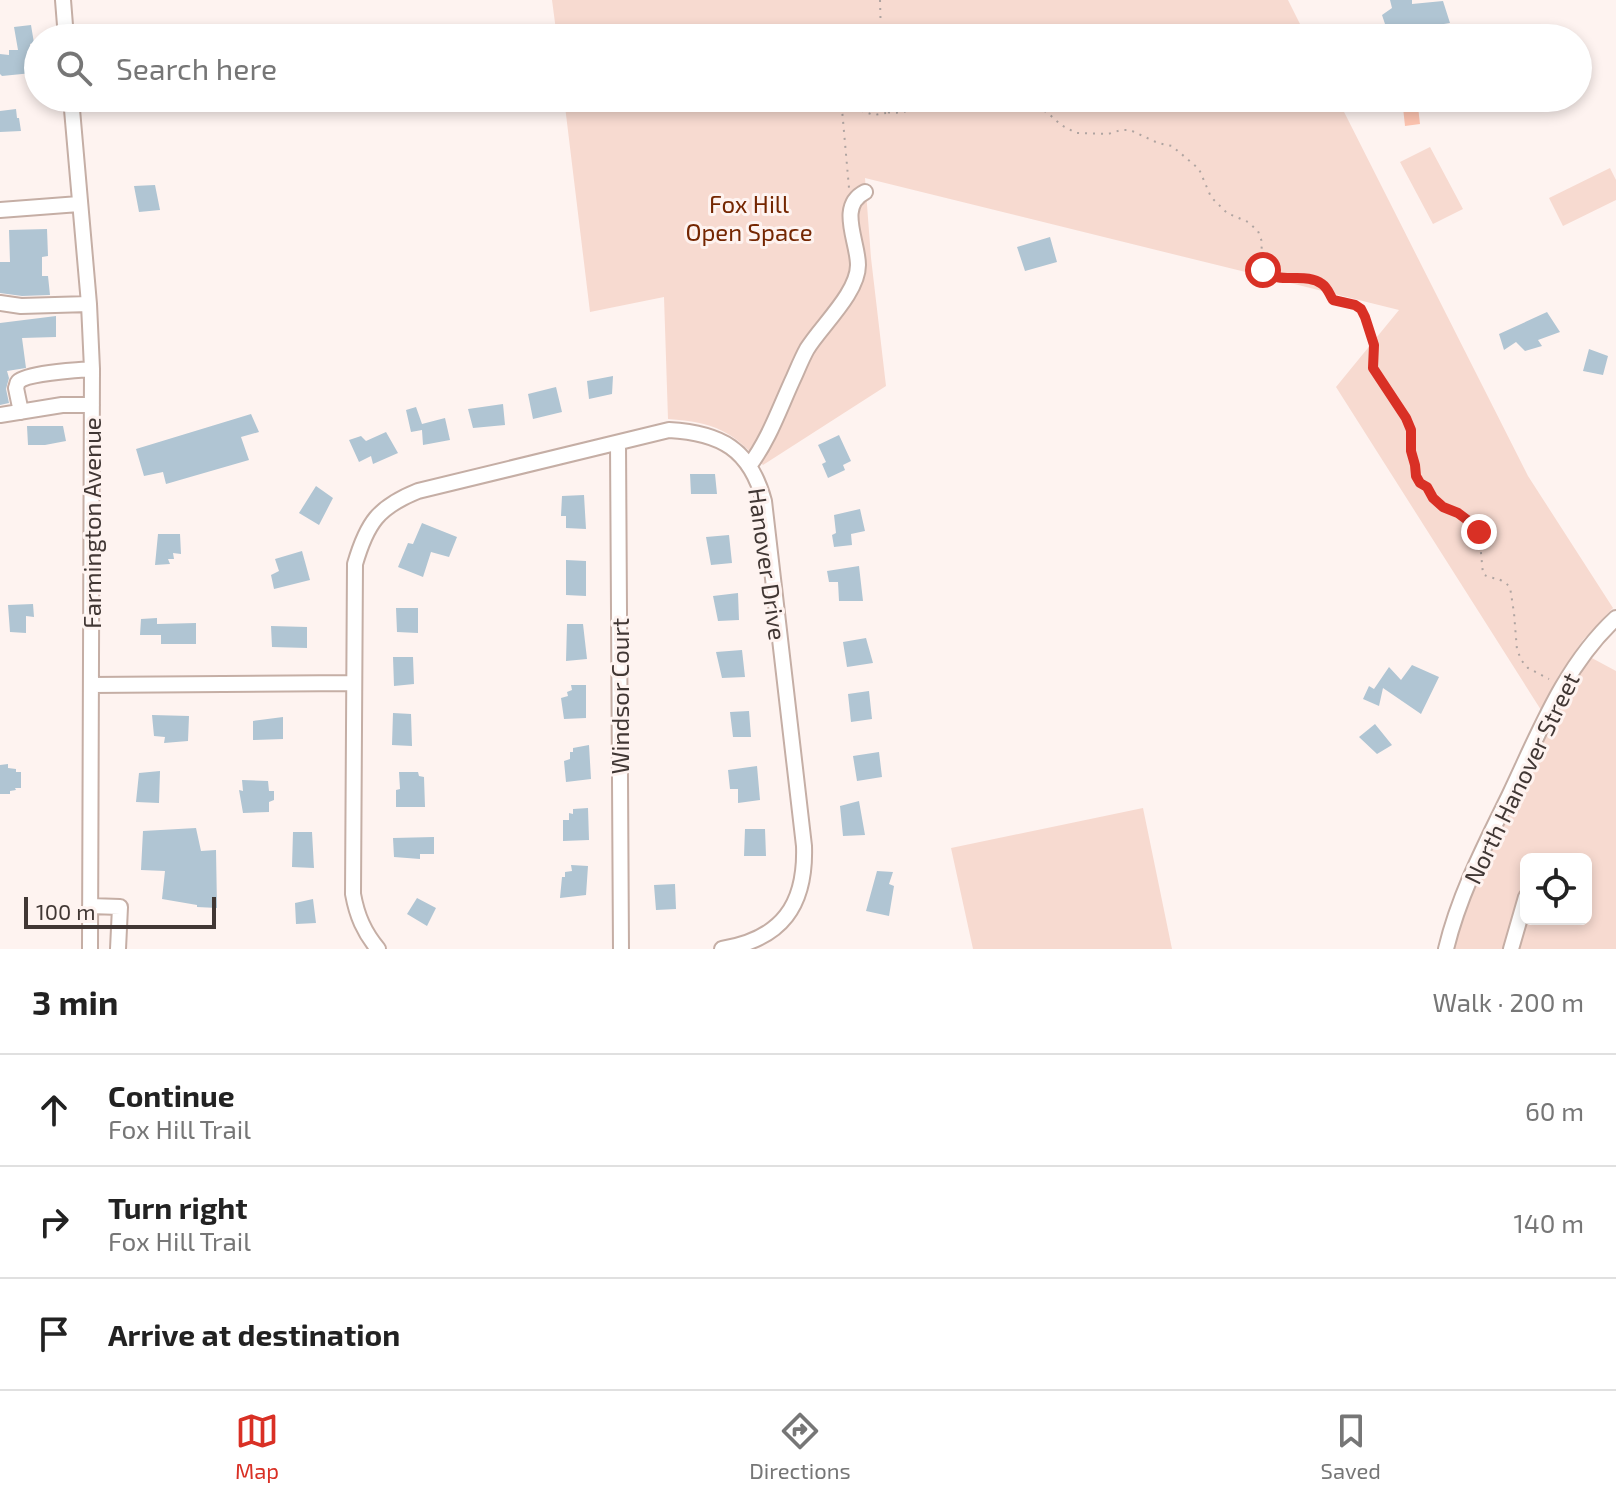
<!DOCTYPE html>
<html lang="en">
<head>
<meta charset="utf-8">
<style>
	:root { --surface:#fff; --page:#f2f2f2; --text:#222; --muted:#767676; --line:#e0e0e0; --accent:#d93025 }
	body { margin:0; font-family:"Exo 2",sans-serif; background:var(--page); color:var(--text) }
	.controls { position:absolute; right:24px; bottom:24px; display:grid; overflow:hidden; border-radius:12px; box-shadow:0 4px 12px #0003 }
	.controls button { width:72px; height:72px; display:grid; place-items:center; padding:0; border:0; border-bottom:2px solid var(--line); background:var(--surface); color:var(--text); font:40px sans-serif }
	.scale { position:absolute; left:24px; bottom:20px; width:192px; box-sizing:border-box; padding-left:8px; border:4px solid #413734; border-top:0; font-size:22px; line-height:28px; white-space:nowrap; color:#413734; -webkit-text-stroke:6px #fef3f0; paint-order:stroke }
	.stop { position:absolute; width:24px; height:24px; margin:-18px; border:6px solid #d93025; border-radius:50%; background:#fff }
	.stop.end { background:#d93025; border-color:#fff; box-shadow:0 2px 8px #0008 }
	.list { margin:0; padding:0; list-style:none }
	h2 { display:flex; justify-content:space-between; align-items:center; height:104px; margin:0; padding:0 32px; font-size:34px }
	h2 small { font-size:26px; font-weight:400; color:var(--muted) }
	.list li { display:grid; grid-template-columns:52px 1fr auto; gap:24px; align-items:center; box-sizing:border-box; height:112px; padding:0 32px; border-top:2px solid var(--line) }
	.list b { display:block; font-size:30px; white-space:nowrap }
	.list p { margin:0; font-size:26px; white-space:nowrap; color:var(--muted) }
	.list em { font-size:26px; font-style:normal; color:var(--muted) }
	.icon { flex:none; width:44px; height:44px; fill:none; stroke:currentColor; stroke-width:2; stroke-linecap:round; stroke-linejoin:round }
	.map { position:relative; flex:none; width:1616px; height:949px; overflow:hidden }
	.search { position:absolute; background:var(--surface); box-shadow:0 4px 12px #0003; left:24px; right:24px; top:24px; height:88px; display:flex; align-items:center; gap:20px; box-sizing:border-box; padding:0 28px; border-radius:44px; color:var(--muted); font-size:30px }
	.sheet { height:440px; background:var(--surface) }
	nav { display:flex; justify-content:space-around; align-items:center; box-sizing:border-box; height:112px; border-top:2px solid var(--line); background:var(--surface); font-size:22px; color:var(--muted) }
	nav a { display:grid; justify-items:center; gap:4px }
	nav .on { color:var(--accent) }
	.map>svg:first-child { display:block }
	.green { fill:#f7dad0; fill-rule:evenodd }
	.water { fill:#fec5b1 }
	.building { fill:#b0c5d3 }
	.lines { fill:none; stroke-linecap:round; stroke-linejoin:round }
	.minor-casing { stroke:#c5aea5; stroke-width:18 }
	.path { stroke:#afa4a1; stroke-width:2; stroke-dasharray:2 6; stroke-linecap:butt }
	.minor { stroke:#fff; stroke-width:14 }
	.route { stroke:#d93025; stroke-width:10 }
	.labels { text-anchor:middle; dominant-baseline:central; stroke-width:6; stroke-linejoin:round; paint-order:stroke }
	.park-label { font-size:24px; fill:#742601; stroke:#fef3f0 }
	.street-label { font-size:24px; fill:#413734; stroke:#fef3f0 }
</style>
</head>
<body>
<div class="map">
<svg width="1616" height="949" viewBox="0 0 1616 949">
	<rect width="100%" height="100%" fill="#fef3f0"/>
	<path class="green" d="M552 0H1288L1307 38H557Z
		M564 98H1337L1528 476 1613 608 1583 640 1559 675 1541 710 1336 387 1399 310 865 178 871 258 886 386 763 465C732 431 715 422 668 419L664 297 590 312Z
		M1430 147 1463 209 1433 224 1400 162Z
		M1610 168 1616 180V200L1563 226 1549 198Z
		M1590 657 1616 671V949H1453C1482 847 1536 747 1590 657ZM1526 859H1586V919H1526Z
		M1143 808 1172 949H973L951 848Z"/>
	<path class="water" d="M1402 98H1417L1420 124 1405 126Z"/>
	<path class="building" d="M1390 0H1412V4L1443 1 1450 23 1388 33 1382 15 1392 8Z
		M31 25 34 43 30 44 32 73 2 76 0 74V54L9 55V50H18L14 27Z
		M16 109 17 118H19L21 131 0 132V111Z
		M155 185 160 210 139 212 134 186Z
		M47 229 48 256 42 257V276H48L50 295 22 296 0 293V262H10L9 230Z
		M1050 237 1057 262 1025 271 1017 247Z
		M1547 312 1560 332 1538 340 1542 346 1525 351 1516 342 1504 350 1499 334Z
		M56 316V337L22 338 26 368 7 371 9 378 6 389 9 403 0 405V323Z
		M1589 349 1608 356 1603 375 1583 371Z
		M613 376 612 394 589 399 587 381Z
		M556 387 562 412 533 419 528 394Z
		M503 404 505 425 473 428 468 409Z
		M416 407 422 424 445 418 450 440 423 445 422 430 411 432 406 410Z
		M251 414 259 432 241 437 249 460 166 484 163 472 144 476 136 449Z
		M27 426H63L66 441 45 445H28Z
		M386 432 398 453 373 464 371 456 359 462 349 440 361 436 366 441Z
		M839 435 851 461 843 465 845 470 828 478 822 464 826 462 818 445Z
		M690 474H715L717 494H691Z
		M316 486 333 498 319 525 299 513Z
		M584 495 586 529 566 528V516H561L562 496Z
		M860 509 865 531 851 534 852 545 834 547 832 535 836 533 834 515Z
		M422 523 457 537 449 557 431 552 423 577 398 567 408 543 413 544Z
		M158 534H180L181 554 173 553 174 559H168L170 564 155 565Z
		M729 535 732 563 711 565 706 537Z
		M302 551 310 580 274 589 271 575 279 571 275 559Z
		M566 560 586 561V596L566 595Z
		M859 566 863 601H839L838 582H829L827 571Z
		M738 593 739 620 718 621 713 596Z
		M33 604 34 617 26 616V633L10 632 8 605Z
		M396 608H418V633L397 632Z
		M157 618V624L196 623V644H161V635H140L141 619Z
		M567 624H583L587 659 566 661Z
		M271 626 307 627V648L272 647Z
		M866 638 873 663 847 667 843 642Z
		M742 650 745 677 722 678 716 652Z
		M393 657H413L414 684 394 686Z
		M1412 665 1439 677 1421 714 1383 688 1379 706 1363 699 1369 686 1374 689 1389 667 1401 680Z
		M571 685H586V718L564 719 561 698 568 696 567 692 572 690Z
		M869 691 872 719 851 722 848 694Z
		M749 711 751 737H733L730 712Z
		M393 713 411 714 412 746 392 745Z
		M152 715 189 716 188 741 164 743 165 737 154 736Z
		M283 717V739L253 740V721Z
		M1375 724 1392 745 1377 754 1359 737Z
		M589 745 591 779 566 782 564 761 570 759V752H573V748Z
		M879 752 882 777 857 781 853 756Z
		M8 764V768L16 769V772H21V788H15L16 790 10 791V794H0V765Z
		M757 766 760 800 738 803V789H730L728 770Z
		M160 771 159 803 136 802 139 773Z
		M399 772H418L419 776 424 777 425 807H396V790L400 789Z
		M242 780 268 781 269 791H274V800L269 802V812L243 813 239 790 243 791Z
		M859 801 865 835 843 836 840 806Z
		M588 808 589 840 563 841V820H569V813L573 814V809Z
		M196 828 201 851 216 850 217 908 197 907V905L162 899 165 871 141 870 143 831Z
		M745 829H765L766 856H744Z
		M293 832H312L314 868 292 867Z
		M434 837V854H420V859L394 857 393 838Z
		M571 865 588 866 586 895 560 898 562 877H565V872L572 871Z
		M877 871 893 872 889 884 894 886 889 916 866 911Z
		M675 884 676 909 656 910 654 885Z
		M417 898 436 908 427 926 407 914Z
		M313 899 316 923 296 924 295 903Z"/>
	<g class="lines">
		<defs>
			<path id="minor" d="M63 0 66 38
				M71 98 89 304 92 369 90 949
				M0 210 79 204
				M0 303 21 306 89 304
				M21 412 16 388C17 386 17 383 18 382 27 373 79 370 92 369
				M0 415 62 405H92
				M618 443 621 949
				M749 466C769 440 780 407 794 377 798 368 802 358 807 349 821 326 858 293 858 265 858 241 837 206 865 192
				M91 685 353 683
				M90 906 120 907 118 949
				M378 949C364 932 357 916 353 894L355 564C367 523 378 507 418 491L669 430C721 433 750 449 764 501L804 846C806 905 782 939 722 949
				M1446 949C1459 895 1485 845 1509 796 1539 733 1564 666 1616 618
				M1511 949 1526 897"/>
		</defs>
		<use href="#minor" class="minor-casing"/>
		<path class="path" d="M880 0 881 38
			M841 98 849 188
			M883 98 884 108 887 112C905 115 916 108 931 98
			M1024 98 1049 114 1061 125 1076 133 1108 134 1121 130H1130L1158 143 1172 146 1199 169 1211 197 1227 213 1248 222 1258 231 1262 242 1261 258 1263 270 1269 275 1281 279 1316 280 1326 286 1333 300 1340 303 1355 305 1361 309 1365 317 1374 345 1373 368 1406 418 1411 430V451L1416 476 1420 483 1427 487 1433 498 1443 507 1458 513 1470 522 1479 532 1483 574C1494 581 1498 575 1510 587L1514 613 1517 650 1522 661 1528 668 1549 679
			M845 111H862L874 115 886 113"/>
		<use href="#minor" class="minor"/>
	</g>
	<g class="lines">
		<path class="route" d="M1263 270C1280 286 1305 271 1322 284 1328 288 1329 294 1333 300L1355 305 1361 309 1365 317 1374 345 1373 368 1406 418 1411 430V451L1415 465 1416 476 1420 483 1427 487 1433 498 1443 507 1458 513 1470 522 1479 532"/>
	</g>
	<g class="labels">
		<g class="park-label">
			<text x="749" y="203">Fox Hill<tspan x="749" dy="28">Open Space</tspan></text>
		</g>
		<g class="street-label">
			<text transform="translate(91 523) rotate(-90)">Farmington Avenue</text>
			<text transform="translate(768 564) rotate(82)">Hanover Drive</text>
			<text transform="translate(619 696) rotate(-90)">Windsor Court</text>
			<text transform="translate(1521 778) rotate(-64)">North Hanover Street</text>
		</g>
	</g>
</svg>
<div class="controls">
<button><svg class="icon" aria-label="locate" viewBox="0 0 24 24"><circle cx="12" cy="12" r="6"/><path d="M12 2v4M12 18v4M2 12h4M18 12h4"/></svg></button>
</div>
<div class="scale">100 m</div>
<div class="stop" style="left:1263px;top:270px"></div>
<div class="stop end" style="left:1479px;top:532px"></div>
<div class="search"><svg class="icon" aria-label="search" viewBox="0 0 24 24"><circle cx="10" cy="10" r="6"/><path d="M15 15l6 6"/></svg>Search here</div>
</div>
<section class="sheet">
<h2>3 min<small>Walk · 200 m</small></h2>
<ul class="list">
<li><svg class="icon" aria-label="ahead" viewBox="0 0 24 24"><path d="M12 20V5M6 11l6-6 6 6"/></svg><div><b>Continue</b><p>Fox Hill Trail</p></div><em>60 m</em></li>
<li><svg class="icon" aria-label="right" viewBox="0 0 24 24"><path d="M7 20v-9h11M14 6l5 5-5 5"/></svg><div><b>Turn right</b><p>Fox Hill Trail</p></div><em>140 m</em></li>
<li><svg class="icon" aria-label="arrive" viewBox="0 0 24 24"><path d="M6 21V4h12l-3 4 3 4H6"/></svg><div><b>Arrive at destination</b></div></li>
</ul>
</section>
<nav>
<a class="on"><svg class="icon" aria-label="map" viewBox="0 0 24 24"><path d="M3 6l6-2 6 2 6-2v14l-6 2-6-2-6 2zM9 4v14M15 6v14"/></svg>Map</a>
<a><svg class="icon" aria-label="directions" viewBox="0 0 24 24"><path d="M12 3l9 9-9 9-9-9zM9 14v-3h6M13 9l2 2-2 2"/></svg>Directions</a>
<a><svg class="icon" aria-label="saved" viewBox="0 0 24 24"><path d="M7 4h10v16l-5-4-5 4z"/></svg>Saved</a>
</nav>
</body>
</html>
